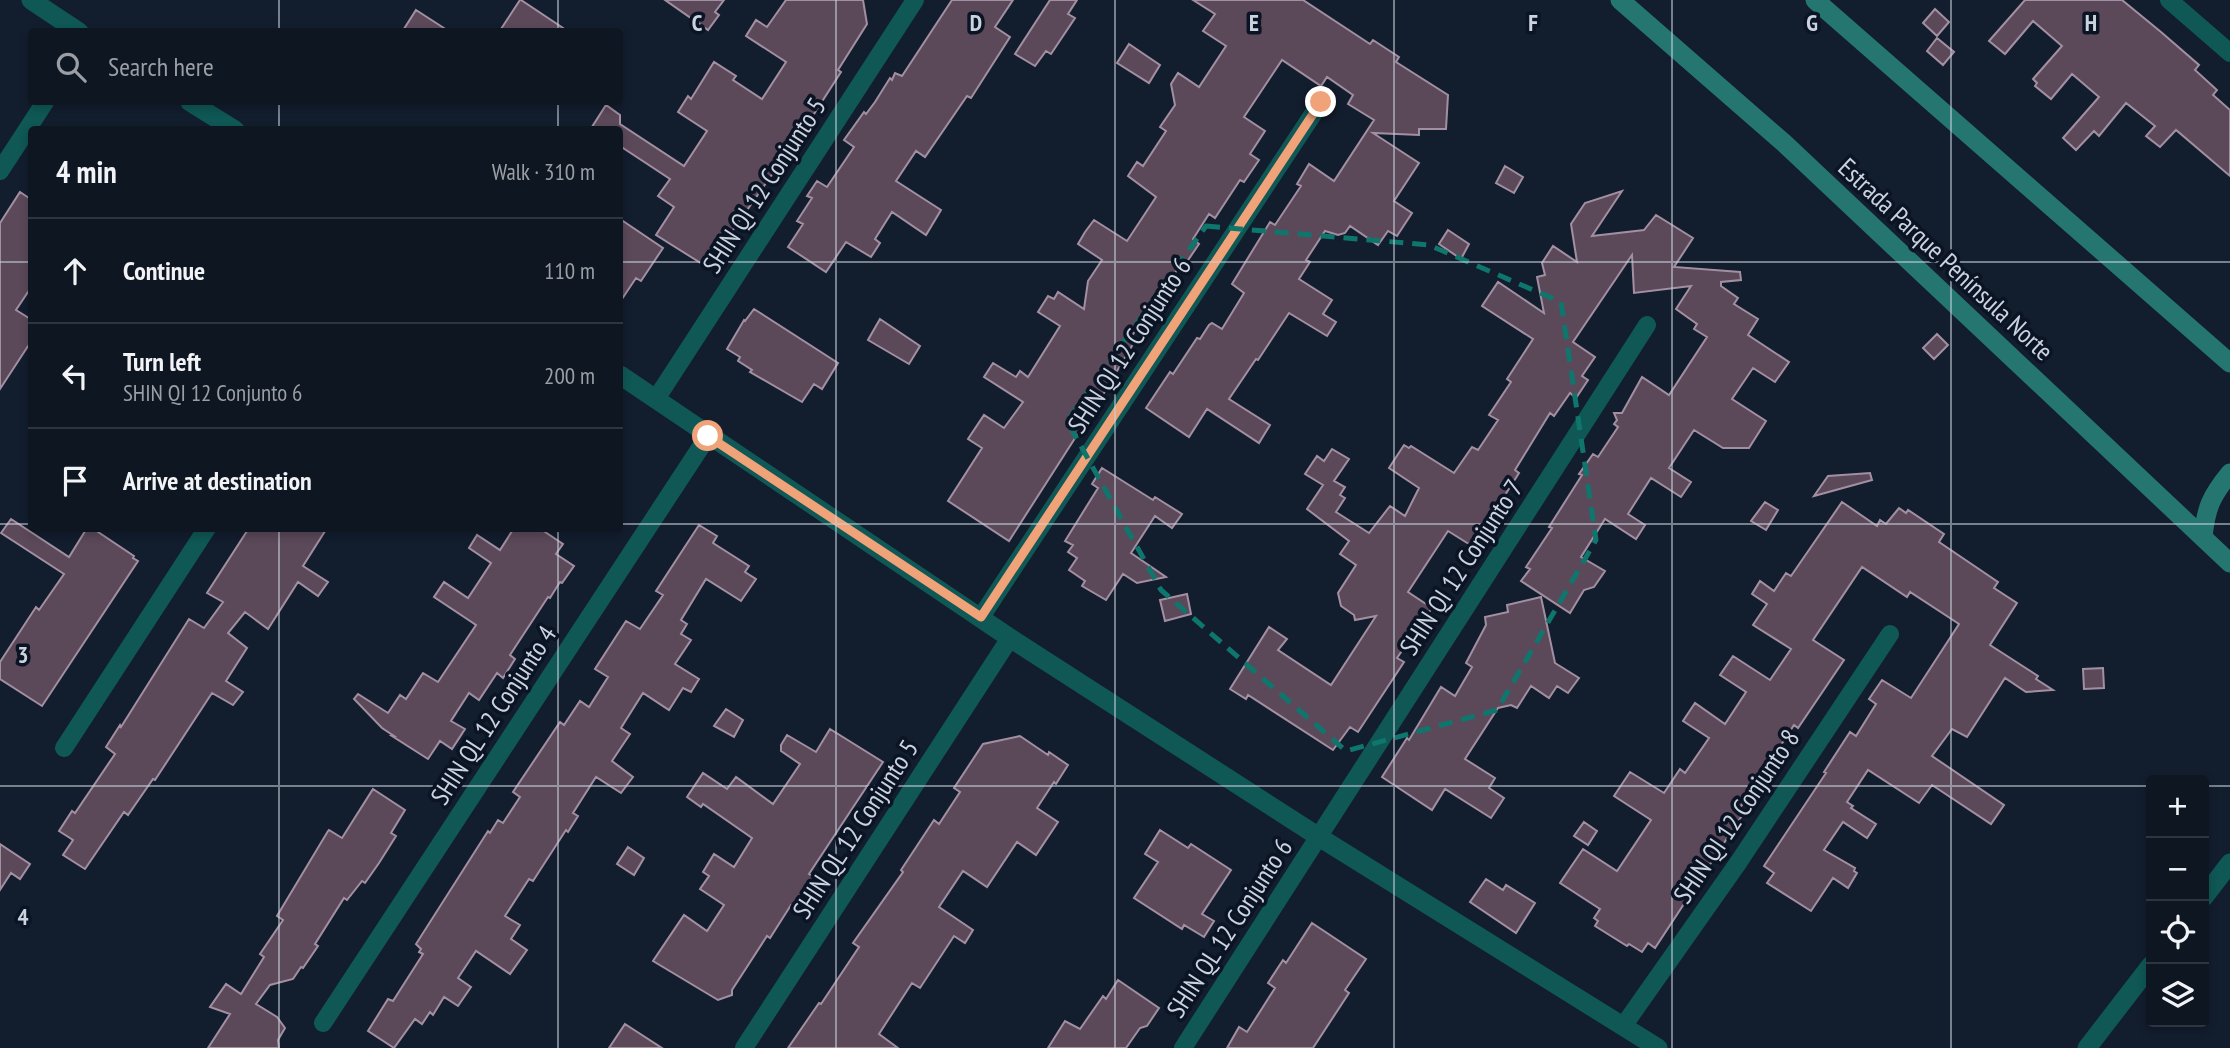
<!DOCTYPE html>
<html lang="en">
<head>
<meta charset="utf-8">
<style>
	:root { --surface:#0e1622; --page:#1c232f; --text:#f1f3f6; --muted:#9b9fa5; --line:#2e3540 }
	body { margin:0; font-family:"PT Sans Narrow",sans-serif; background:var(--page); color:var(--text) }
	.controls { position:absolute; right:21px; bottom:21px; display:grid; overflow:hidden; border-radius:7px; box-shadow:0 4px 10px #0003 }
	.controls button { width:63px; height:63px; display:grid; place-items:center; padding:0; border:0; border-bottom:2px solid var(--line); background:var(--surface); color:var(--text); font:35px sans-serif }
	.stop { position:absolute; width:21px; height:21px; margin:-16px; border:5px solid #f0a279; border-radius:50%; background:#fff }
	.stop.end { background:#f0a279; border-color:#fff; box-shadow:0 2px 7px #0008 }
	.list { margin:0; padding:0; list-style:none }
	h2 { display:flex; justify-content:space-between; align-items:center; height:91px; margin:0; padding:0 28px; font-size:30px }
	h2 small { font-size:23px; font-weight:400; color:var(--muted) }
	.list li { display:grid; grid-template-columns:46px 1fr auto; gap:21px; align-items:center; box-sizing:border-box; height:105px; padding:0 28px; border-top:2px solid var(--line) }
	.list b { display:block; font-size:26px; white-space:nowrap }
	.list p { margin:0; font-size:23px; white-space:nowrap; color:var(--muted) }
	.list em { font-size:23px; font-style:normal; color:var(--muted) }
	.icon { flex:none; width:38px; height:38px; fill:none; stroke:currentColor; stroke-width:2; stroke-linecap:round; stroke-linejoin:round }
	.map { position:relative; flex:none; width:2230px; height:1048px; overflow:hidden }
	.search { position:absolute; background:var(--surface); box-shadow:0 4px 10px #0003; left:28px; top:28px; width:595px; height:77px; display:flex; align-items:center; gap:18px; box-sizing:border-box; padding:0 24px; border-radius:7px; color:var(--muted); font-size:26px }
	.panel { position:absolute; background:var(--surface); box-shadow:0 4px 10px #0003; left:28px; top:126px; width:595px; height:406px; border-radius:7px }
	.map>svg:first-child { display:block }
	.building { fill:#5b495a; stroke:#a38fa2; stroke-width:2 }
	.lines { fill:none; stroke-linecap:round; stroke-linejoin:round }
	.minor { stroke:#0f5855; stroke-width:18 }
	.tertiary { stroke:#0f5855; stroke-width:19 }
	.secondary { stroke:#257571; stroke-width:19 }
	.route { stroke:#f0a279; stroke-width:9 }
	.marked { fill:none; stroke:#0f766e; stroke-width:5; stroke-dasharray:14 9; stroke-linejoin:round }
	.grid { fill:none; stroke:#cbd3df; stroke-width:2; stroke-opacity:0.55 }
	.labels { text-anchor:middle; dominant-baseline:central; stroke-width:7; stroke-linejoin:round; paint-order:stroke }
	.street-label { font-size:26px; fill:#cbd3df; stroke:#0a1424 }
	.grid-label { font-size:23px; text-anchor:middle; font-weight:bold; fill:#cbd3df; stroke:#0a1424; stroke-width:7; stroke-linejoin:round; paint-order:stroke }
</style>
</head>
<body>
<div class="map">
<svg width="2230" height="1048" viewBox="0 0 2230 1048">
	<rect width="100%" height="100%" fill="#121d2e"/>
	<path class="building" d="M520 0H521L569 32H499Z
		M665 0H724L715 12 719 15 708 30Z
		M786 0H863L867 24 838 70 841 72 812 117 809 115 778 166 707 267 656 235 674 207 658 196 670 179 620 146V130H590L606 105 620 115V124L684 166 707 131 678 112 688 96 691 99 714 62 736 76 733 80 762 99 786 62 746 36 756 20 767 27Z
		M952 0H1013L995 27 1010 37 971 98 967 96 925 157 916 151 896 181 941 210 926 235 892 212 875 239 880 243 871 257 846 242 826 272 788 247 803 224 797 221 812 198 807 196 817 181 827 187 854 147 844 140 864 112 866 114 875 102 890 78 892 80 895 73 902 76Z
		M1050 0H1077L1068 14 1075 18 1051 54 1046 51 1035 66 1015 54Z
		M1193 0H1303L1370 44 1373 40 1399 57 1396 62 1448 95 1446 129H1419V135L1373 133 1419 163 1394 201 1412 213 1397 236 1388 231 1378 245 1350 226 1345 233 1338 235 1325 231 1306 260 1310 262 1299 279 1332 300 1323 314 1336 322 1327 336 1289 313 1258 360 1256 359 1229 399 1270 425 1259 443 1207 409 1189 437 1146 408 1170 372 1173 374 1197 338 1200 339 1209 325 1212 323 1222 329 1244 293 1232 284 1270 222 1275 225 1301 186 1297 184 1309 164 1334 181 1374 120 1348 104 1353 95 1327 77 1321 86 1282 60 1244 117 1265 131 1250 154 1259 160 1244 182 1240 180 1215 218 1209 214 1193 239 1199 244 1180 272 1177 270 1154 307 1152 306 1142 320 1132 336 1136 339 1104 393 1009 541 948 501 982 448 968 439 984 415 1004 428 1023 402 984 377 993 363 1016 377 1020 371 1028 377 1060 326 1038 312 1048 296 1054 299 1058 292 1084 309 1088 281 1102 260 1078 244 1085 232 1094 220 1127 241 1156 197 1128 176 1137 162 1143 166 1166 131 1160 127 1175 105 1171 84 1178 73 1199 87 1226 46 1203 31 1215 14Z
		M2025 0H2122L2161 32 2199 65 2195 70 2217 90 2213 95 2230 110V176L2176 130 2160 147 2146 136 2155 126 2126 103 2099 136 2094 131 2076 150 2063 138 2099 97 2072 74 2051 99 2035 86 2037 83 2033 79 2062 46 2033 21 2005 54 1989 41Z
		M1935 9 1949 22 1937 36 1923 23Z
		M416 10 450 32H402Z
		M1937 38 1954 52 1943 65 1927 51Z
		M1129 44 1160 65 1149 83 1117 63Z
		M1505 166 1523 177 1514 193 1496 183Z
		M1622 191 1592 236 1644 230 1656 215 1693 238 1674 267 1740 272 1741 280 1721 282V286L1738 298 1734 304 1758 319 1748 335 1789 362 1775 382 1753 368 1732 399 1766 421 1749 448H1723L1694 430 1669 468 1691 482 1681 497 1651 478 1628 514 1645 525 1636 539 1605 519 1581 557 1605 571 1594 587 1584 590 1570 613 1521 581 1530 569 1526 567 1552 528 1549 527 1582 475 1579 474 1593 454 1598 457 1618 427 1614 424 1617 420 1614 413H1622L1642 377 1669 395 1707 337 1694 329 1697 324 1676 309 1691 286 1634 293 1632 255 1573 342 1595 357 1582 376 1588 380 1576 398 1570 393 1554 416 1550 413 1515 470 1519 473 1500 503 1505 506 1485 537 1480 534 1472 546 1448 531 1408 592 1432 608 1397 658 1404 662 1358 732 1350 727 1333 750 1248 695 1246 699 1230 689 1269 627 1287 639 1278 650 1331 685 1376 616 1355 620 1354 615 1341 606 1338 593 1356 565 1340 554 1349 541 1307 509 1323 485 1305 474 1317 456 1324 461 1332 449 1349 459 1334 481 1345 487 1340 495 1345 498 1336 512 1369 533 1390 506 1405 516 1419 488 1389 468 1404 445 1409 448 1411 446 1454 473 1472 447 1478 450 1498 420 1489 415 1511 382 1507 379 1533 339 1482 306 1498 282 1544 313 1537 277 1545 275 1542 263 1553 246 1577 262 1571 224 1585 203Z
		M20 192 32 200V286L16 310 32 320V340L0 389V223Z
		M620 219 663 248 641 281 636 278 620 302Z
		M1448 230 1469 244 1461 259 1439 244Z
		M754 309 838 363 822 389 814 384 802 402 750 372 752 370 738 361 740 357 727 349 744 320 745 321Z
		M880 319 920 346 909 364 868 340Z
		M1937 334 1948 345 1934 359 1923 348Z
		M1102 468 1153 500 1155 497 1182 514 1172 528 1155 516 1131 553 1166 577 1137 583 1123 574 1106 600 1082 586 1085 581 1069 570 1077 558 1068 552 1073 545 1065 541 1098 488 1092 484Z
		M1870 473 1872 480 1814 496 1828 476Z
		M1765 502 1778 510 1766 530 1751 521Z
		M1842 502 1877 526 1880 520 1886 524 1899 508 1906 513 1908 510 1944 534 1939 542 1998 582 1994 588 2017 603 1990 645 2038 676 2036 679 2053 690 2026 692 2005 678 1967 737 1952 729 1932 756 2004 805 1991 824 1932 785 1919 803 1868 770 1847 802 1853 806 1851 808 1876 824 1867 838 1843 822 1824 850 1855 868 1854 871 1857 873 1848 888 1833 878 1811 911 1767 883 1774 873 1764 866 1826 773 1824 772 1850 732 1856 736 1876 704 1869 699 1882 680 1911 698 1959 624 1910 592 1907 597 1862 567 1813 640 1844 660 1798 728 1794 725 1740 808 1745 811 1655 948 1648 943 1642 952 1629 944 1627 946 1595 926 1598 921 1594 918 1600 909 1560 883 1583 849 1617 871 1651 820 1614 796 1630 772 1664 793 1680 769 1685 773 1709 738 1683 721 1695 703 1725 724 1746 692 1720 675 1733 656 1770 680 1791 649 1753 625 1767 604 1752 594 1760 581 1774 591 1786 573 1791 576Z
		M11 519 69 557 87 528H92L134 556 133 558 138 561 42 706 0 679V662L36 607 39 610 64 574 1 533Z
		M699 525 717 536 713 543 749 566 745 572 756 579 741 601 706 579 681 620 687 624 681 634 691 640 675 664 699 679 691 692 683 688 669 710 643 693 621 728 630 734 612 761 633 777 621 793 596 777 573 813 578 816 568 832 566 830 533 881 529 879 505 916 520 925 511 939 527 950 510 974 476 951 458 978 471 987 458 1006 444 997 433 1015 430 1012 422 1024 415 1019 394 1048 368 1031 388 999 393 1001 423 954 419 952 421 949 416 944 488 831 490 833 498 820 503 823 520 797 513 792 560 722 564 725 580 701 589 707 608 677 595 669 626 621 640 629 663 595 656 591Z
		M249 528H327L303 566 328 582 318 596 298 582 268 629 245 612 228 633 247 648 226 681 243 692 233 705 212 693 155 780 153 779 128 815 124 812 85 869 63 855 73 840 59 831 72 811 75 813 115 754 106 747 120 725 121 727 189 619 204 628 223 602 207 593Z
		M514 528H539L563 544 556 554 574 566 562 583 560 582 550 598 548 597 510 655 515 659 503 678 497 673 479 700 469 693 451 721 465 729 452 749 440 741 428 759 392 736H394L382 728 354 699 358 694 388 713 400 695 406 699 423 673 438 682 476 625 434 597 444 582 468 598 491 563 469 548 477 535 500 550Z
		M1187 594 1191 614 1165 621 1160 600Z
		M1541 597 1555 663 1579 678 1568 693 1557 686 1549 698 1531 686 1517 708 1511 705 1498 708 1465 759 1495 778 1489 788 1504 798 1491 818 1445 789 1432 810 1382 777 1407 738 1409 740 1441 687 1455 696 1472 667 1466 663 1486 625 1485 617 1508 612 1507 605Z
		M2103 668 2104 688 2084 689 2083 669Z
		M726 709 743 720 734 737 714 726Z
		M830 729 883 762 809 874 815 878 807 889 810 891 798 909 791 905 770 938 767 936 732 990V995L718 1000 653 961 684 915 707 931 724 905 700 889 709 876 703 872 714 854 734 867 752 838 703 804 701 807 687 797 703 773 727 789 736 777 773 804 800 764 781 751V745L787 735 816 752Z
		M1020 736 1048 755 1049 752 1068 765 1056 784 1054 782 1037 808 1058 822 1036 855 1017 842 987 887 963 871 939 907 973 930 965 943 954 936 920 988 912 983 879 1034 898 1048H788L819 1003 821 1004 859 947 853 943 903 872 901 870 934 820 939 824 960 792 954 788 983 744Z
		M373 789 405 810 391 833 396 836 379 863 365 883 362 881 347 900 344 898 315 944 318 946 303 968 301 967 293 979 270 985 256 1004 277 1017 285 1028 278 1040 279 1048H208L230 1014 210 1007 226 984 241 994 264 957 260 954 283 920 277 916 328 831 329 830 342 838Z
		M1584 822 1597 831 1588 845 1574 836Z
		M1160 830 1188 848 1191 844 1231 870 1202 914 1214 921 1204 937 1184 925 1182 929 1134 898 1158 862 1145 854Z
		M0 844 30 864 20 879 11 873 0 890Z
		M628 847 644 858 634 875 617 864Z
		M1486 879 1503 890 1506 885 1535 903 1516 933 1470 902Z
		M1312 923 1366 959 1345 990 1349 993 1313 1048H1227L1239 1027 1247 1032 1275 988 1268 983 1283 960 1286 963Z
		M1118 980 1159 1008 1147 1026 1140 1028 1126 1048H1048L1065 1021 1080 1029 1103 996 1106 999Z
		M625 1024 662 1048H609Z"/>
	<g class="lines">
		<path class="minor" d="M2169 0 2230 53
			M0 171 45 102
			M656 399 915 0
			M981 617 1321 102
			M64 748 207 528
			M323 1023 708 436
			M1624 1025 1738 863 1890 634
			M744 1048 1010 638
			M1183 1048 1647 325"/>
		<path class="tertiary" d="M31 0 79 32
			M190 102 235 130
			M620 375 1010 638 1319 837 1658 1048
			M2204 897 2230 863
			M2087 1048 2151 965"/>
		<path class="secondary" d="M1620 0 1784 143 2230 563
			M1815 0 2230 363
			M2203 537C2206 508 2211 496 2230 473"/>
	</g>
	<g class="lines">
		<path class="route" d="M708 436 981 617 1321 102"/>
	</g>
	<path class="marked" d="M1206 226 1429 245 1561 302 1596 540 1497 710 1346 751 1161 590 1067 421Z"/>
	<path class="grid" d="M279 0V32M558 0V32M836 0V1048M1115 0V1048M1394 0V1048M1672 0V1048M1951 0V1048M279 102V130M558 102V130M0 262H32M620 262H2230M0 524H32M620 524H2230M279 528V1048M558 528V1048M0 786H2151M2204 786H2230"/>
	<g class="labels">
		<g class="street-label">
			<text transform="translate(764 185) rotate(-57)">SHIN QI 12 Conjunto 5</text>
			<text transform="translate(1946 259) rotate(43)">Estrada Parque Península Norte</text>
			<text transform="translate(1129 345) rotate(-57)">SHIN QI 12 Conjunto 6</text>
			<text transform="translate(1461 567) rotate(-57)">SHIN QI 12 Conjunto 7</text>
			<text transform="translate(493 715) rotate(-57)">SHIN QL 12 Conjunto 4</text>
			<text transform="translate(1736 816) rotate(-56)">SHIN QI 12 Conjunto 8</text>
			<text transform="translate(855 829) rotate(-57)">SHIN QL 12 Conjunto 5</text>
			<text transform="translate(1229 928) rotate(-57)">SHIN QL 12 Conjunto 6</text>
		</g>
	</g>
	<g class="grid-label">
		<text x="697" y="31">C</text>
		<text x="976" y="31">D</text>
		<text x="1254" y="31">E</text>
		<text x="1533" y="31">F</text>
		<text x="1812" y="31">G</text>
		<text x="2091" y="31">H</text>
		<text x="23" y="663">3</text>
		<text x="23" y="925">4</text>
	</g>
</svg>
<div class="controls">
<button>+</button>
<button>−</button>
<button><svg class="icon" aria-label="locate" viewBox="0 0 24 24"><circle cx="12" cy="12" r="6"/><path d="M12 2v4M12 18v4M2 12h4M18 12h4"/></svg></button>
<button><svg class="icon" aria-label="layers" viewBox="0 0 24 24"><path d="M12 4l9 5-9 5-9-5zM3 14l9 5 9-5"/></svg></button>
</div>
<div class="stop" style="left:708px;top:436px"></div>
<div class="stop end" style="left:1321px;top:102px"></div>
<div class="search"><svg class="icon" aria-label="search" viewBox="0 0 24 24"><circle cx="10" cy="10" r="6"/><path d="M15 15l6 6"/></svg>Search here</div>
<section class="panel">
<h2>4 min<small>Walk · 310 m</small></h2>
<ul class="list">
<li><svg class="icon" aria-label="ahead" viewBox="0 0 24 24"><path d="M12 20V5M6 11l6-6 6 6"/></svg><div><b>Continue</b></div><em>110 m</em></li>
<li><svg class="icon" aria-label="left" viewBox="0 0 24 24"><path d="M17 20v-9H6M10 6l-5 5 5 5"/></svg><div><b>Turn left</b><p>SHIN QI 12 Conjunto 6</p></div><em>200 m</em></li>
<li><svg class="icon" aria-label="arrive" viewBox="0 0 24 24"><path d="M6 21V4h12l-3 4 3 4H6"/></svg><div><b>Arrive at destination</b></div></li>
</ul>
</section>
</div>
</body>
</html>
